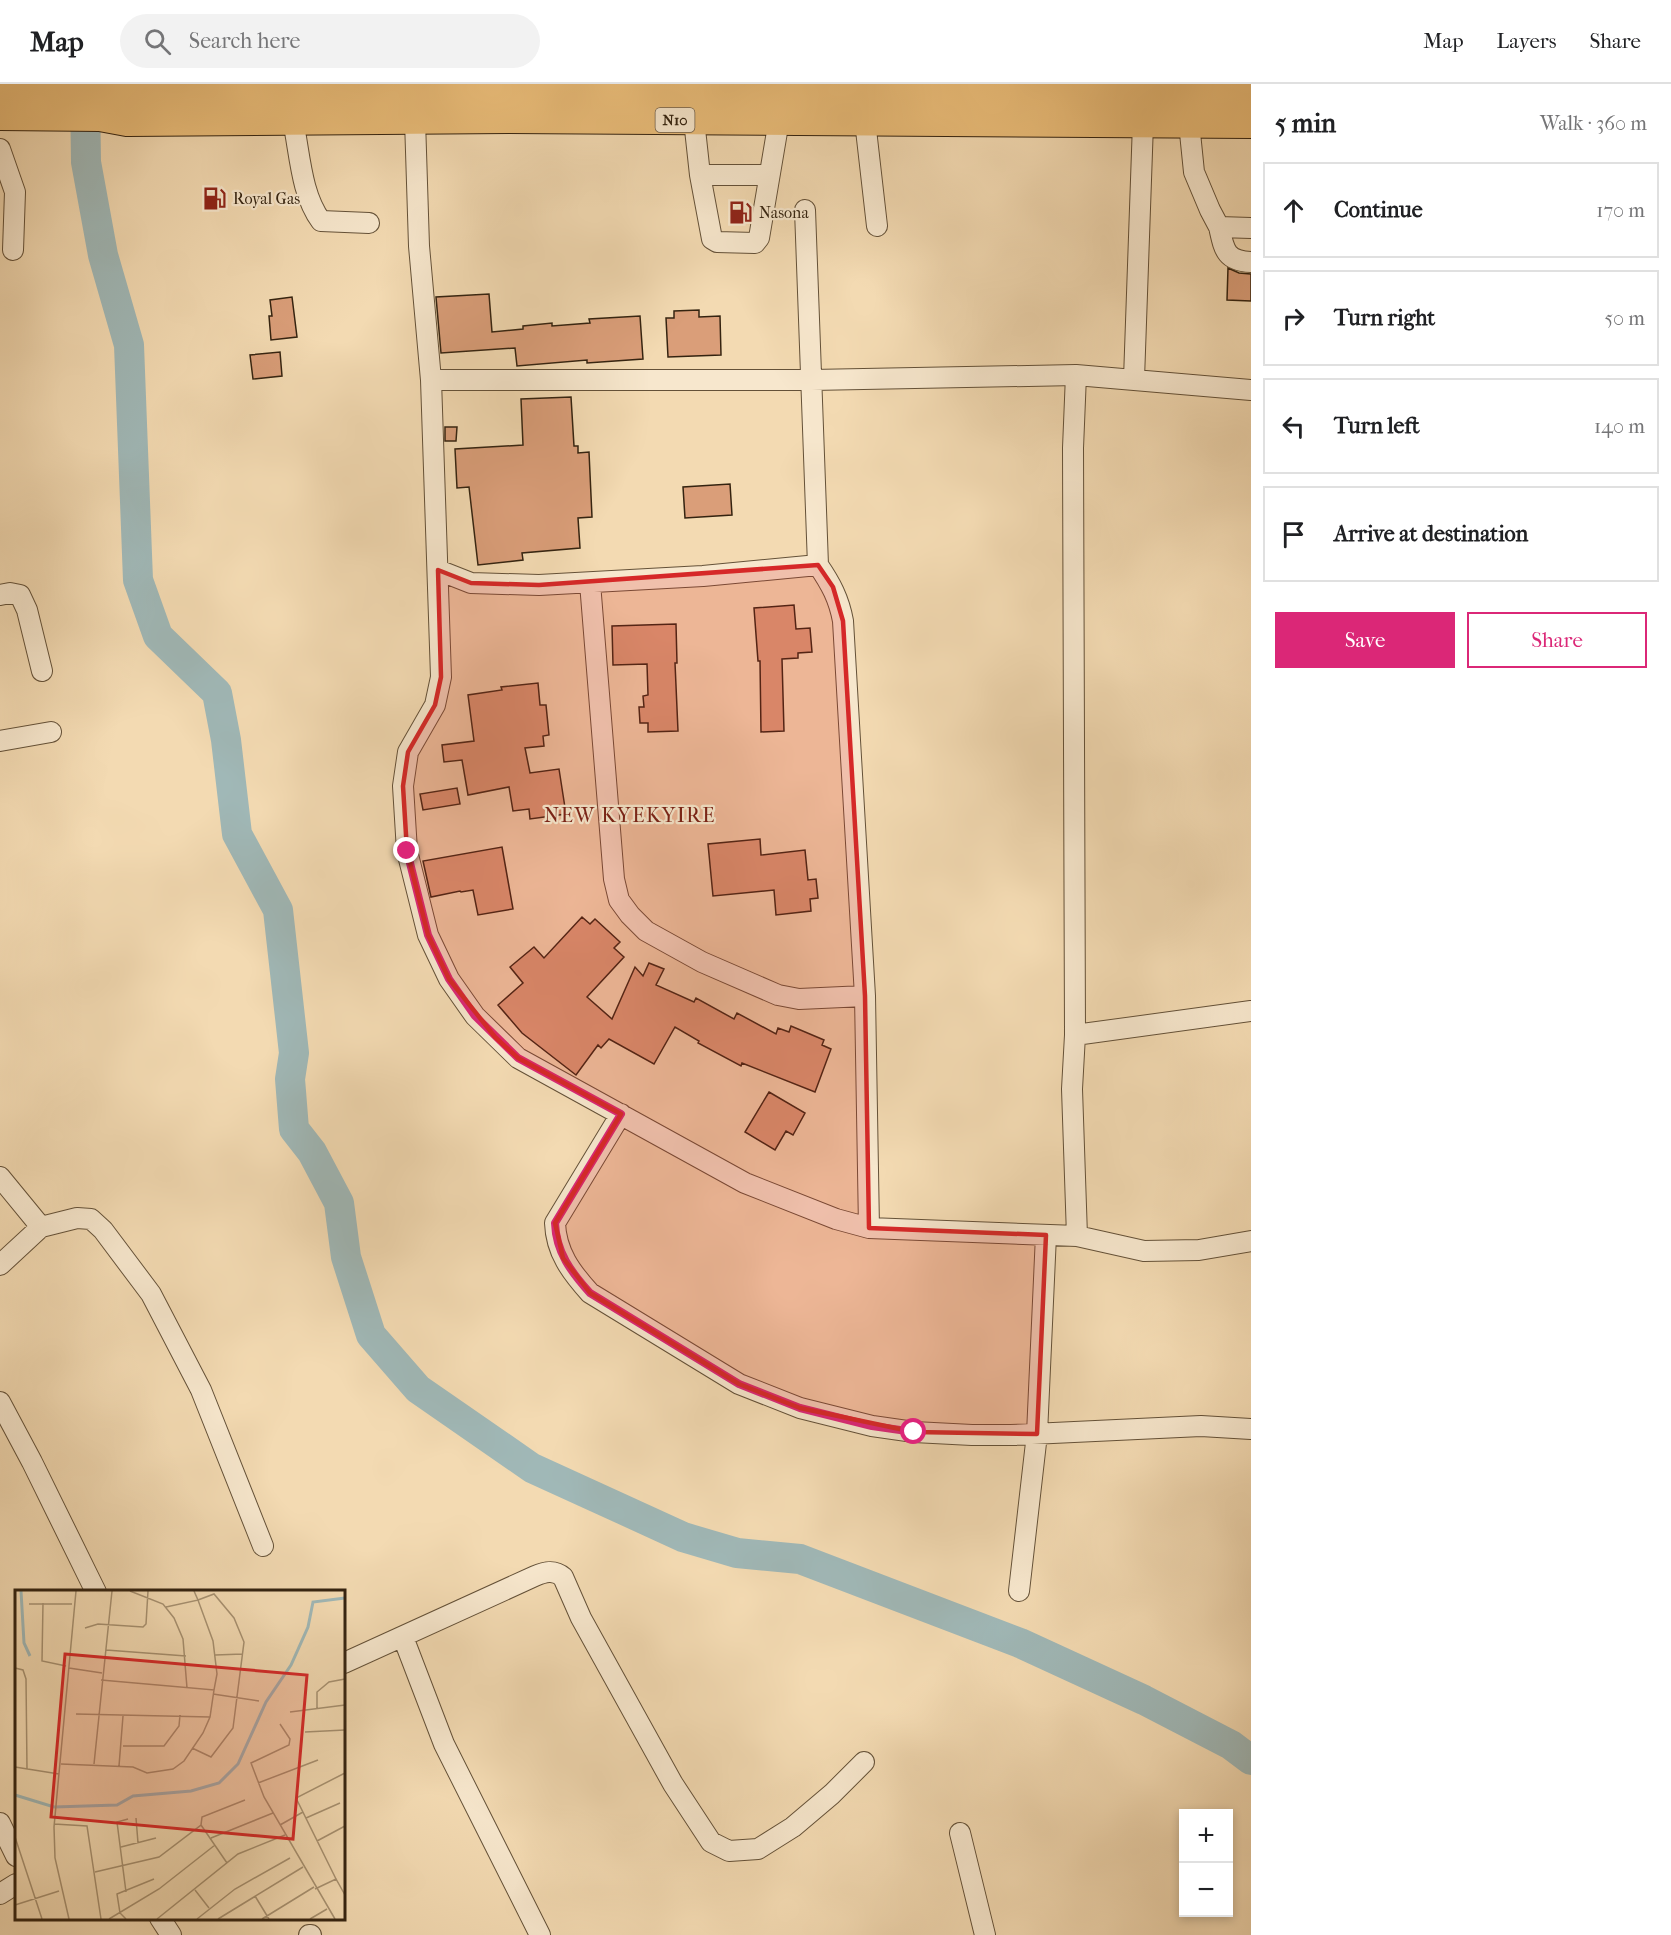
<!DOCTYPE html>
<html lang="en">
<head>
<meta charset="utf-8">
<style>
	:root { --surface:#fff; --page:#f2f2f2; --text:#202124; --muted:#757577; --line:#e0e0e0; --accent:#db2777 }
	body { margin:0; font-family:"IM FELL French Canon",serif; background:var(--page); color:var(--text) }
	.controls { position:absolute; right:18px; bottom:18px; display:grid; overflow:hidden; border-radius:0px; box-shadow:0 3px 9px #0003 }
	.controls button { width:54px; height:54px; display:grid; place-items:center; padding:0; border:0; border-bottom:2px solid var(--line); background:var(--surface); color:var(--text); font:30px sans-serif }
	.stop { position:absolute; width:18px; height:18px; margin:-14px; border:4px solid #db2777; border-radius:50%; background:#fff }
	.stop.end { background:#db2777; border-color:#fff; box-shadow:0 2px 6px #0008 }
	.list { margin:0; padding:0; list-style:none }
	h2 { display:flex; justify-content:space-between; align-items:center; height:78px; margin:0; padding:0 24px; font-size:26px }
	h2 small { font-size:20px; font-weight:400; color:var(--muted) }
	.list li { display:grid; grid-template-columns:39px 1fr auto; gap:18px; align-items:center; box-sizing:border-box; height:96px; margin:0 12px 12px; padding:0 12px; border:2px solid var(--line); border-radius:0px }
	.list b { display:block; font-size:22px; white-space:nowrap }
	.list em { font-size:20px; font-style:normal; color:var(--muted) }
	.actions { display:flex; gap:12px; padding:18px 24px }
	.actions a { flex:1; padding:14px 0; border:2px solid var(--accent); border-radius:0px; text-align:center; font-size:21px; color:var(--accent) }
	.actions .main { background:var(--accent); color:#fff }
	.icon { flex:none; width:33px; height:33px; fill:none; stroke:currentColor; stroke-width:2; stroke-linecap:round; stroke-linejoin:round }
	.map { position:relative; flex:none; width:1251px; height:1851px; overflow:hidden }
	header { display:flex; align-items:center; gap:36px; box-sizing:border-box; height:84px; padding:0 30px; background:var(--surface); border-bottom:2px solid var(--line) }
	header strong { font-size:28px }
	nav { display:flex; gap:33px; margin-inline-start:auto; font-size:21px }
	.search { width:420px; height:54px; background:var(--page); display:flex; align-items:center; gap:15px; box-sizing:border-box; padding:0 21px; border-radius:33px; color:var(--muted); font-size:22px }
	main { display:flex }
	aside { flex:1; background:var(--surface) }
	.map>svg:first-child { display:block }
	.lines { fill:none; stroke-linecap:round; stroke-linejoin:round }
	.river { stroke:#a0b8b7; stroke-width:30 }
	.building { fill:#da9e79; stroke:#342310; stroke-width:1.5 }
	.minor-casing { stroke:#645138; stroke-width:22 }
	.highway-casing { stroke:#342310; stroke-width:32 }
	.minor { stroke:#f7e7cd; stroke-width:20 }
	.highway { stroke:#eabd79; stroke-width:30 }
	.route { stroke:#db2777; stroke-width:8 }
	.marked { fill:#d62828; fill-opacity:0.2; stroke:#d62828; stroke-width:4.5; stroke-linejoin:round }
	.labels { text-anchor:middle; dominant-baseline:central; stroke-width:4.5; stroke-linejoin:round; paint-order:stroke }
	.shield { fill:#f7e7cd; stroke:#6e5e49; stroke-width:1.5 }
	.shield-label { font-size:15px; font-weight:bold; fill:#342310 }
	.poi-label { font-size:16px; fill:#342310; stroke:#f7e7cd; text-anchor:start }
	.quarter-label { font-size:20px; letter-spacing:1.5px; fill:#7a1f14; stroke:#f7e7cd }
	.inset-river { fill:none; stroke:#a0b8b7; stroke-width:3 }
	.inset-road { fill:none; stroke:#a79171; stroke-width:1.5 }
	.view { fill:#d62828; fill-opacity:0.15; stroke:#d62828; stroke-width:3 }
	.inset-edge { fill:none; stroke:#342310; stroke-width:3 }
</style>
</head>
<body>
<header>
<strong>Map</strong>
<div class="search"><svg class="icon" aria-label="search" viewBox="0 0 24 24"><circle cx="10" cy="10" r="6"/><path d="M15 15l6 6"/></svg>Search here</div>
<nav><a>Map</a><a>Layers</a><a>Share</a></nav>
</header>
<main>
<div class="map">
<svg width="1251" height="1851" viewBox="0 0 1251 1851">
	<rect width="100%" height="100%" fill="#f3dab2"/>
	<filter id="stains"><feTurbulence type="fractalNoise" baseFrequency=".00333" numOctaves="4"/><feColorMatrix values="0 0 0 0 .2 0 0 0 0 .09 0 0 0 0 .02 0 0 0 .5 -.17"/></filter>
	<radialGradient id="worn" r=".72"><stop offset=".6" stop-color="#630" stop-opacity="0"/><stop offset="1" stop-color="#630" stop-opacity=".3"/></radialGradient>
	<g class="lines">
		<path class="river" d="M85 6 86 78 103 171 129 261 138 496 158 552 217 609 226 656 237 750 278 826 294 969 290 995 294 1045 312 1068 339 1119 346 1173 371 1251 418 1305 532 1384 683 1453 737 1469 800 1475 1020 1559 1144 1616 1231 1661 1251 1676"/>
	</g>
	<path class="building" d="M1228 184 1239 189 1251 190V217L1227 216Z
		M489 210 492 248 523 245V242L552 239V242L590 239 589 235 640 232 643 275 587 279V276L517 282 515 264 441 269 436 213Z
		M292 213 297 253 271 256 269 232H272L270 216Z
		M699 226V233L720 232 721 271 668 273 666 234H674V227Z
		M280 268 282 292 253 295 250 271Z
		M571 313 574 362H578V369L589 368 592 433 578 434 580 464 522 469 523 476 478 481 469 403 457 404 455 365 523 361 521 315Z
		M445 343H457L456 357H445Z
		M730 400 732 431 685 434 683 403Z
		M794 521 796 545 810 544 812 568 798 569V574L782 575 784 647 761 648 760 577H758L754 524Z
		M676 540 677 579H675L678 647 648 648V639H640L639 623H644L643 612 648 611 647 580 613 581 612 542Z
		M538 599 540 621H546L549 651 543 652 544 662 525 664 530 689 559 685 566 730 530 735 529 725 513 727 509 703 468 711 462 676 444 678 442 661 474 657 468 611 502 606 501 603Z
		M457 704 460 720 423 726 420 710Z
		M760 755 761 771 805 766 808 796 816 795 818 814 810 815 811 827 776 831 774 806 713 812 708 760Z
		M502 763 513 825 478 831 473 806 461 808 460 807 431 813 423 777Z
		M582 833 590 840 595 835 620 858 614 864 624 873 587 913 612 935 635 883 643 892 649 879 664 885 656 901 694 918 696 914 734 935 737 929 776 950 778 944 789 948 791 942 824 956 822 961 831 965 815 1008 742 979 741 982 698 959 699 957 675 943 654 980 609 955 601 964 598 961 576 991 522 949 498 921 523 899 510 883 534 863 544 874Z
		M769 1008 805 1029 793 1051 786 1047 775 1066 745 1048Z"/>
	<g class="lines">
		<defs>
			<path id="minor" d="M415 36 419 162 431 296 441 593 435 621 408 668 403 702 407 767 428 851 449 895 475 932 518 974 745 1099 836 1135 869 1144 1077 1152
				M694 36 700 91 712 155 717 158 755 159 759 154 779 36
				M293 37C300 70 301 110 321 137L369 139
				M865 37 877 142
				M1189 39 1194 88 1210 126 1219 143 1251 144
				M0 65 15 108 13 166
				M700 91H769
				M805 126 818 481C831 500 839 515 843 537L865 912 869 1144
				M1219 143C1224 165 1225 177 1251 178
				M1076 291 1073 364 1075 951 1072 1005 1077 1152 1144 1167 1199 1166 1251 1157
				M1134 295 1143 39
				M431 296H812L1076 291 1251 306
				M438 486 471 499 539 501 703 492 818 481
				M590 499 614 795 619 816 630 831 646 847 702 878 778 911 799 915 865 912
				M0 511 10 509 20 511 27 526 42 587
				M0 657 51 648
				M1075 951 1251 927
				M621 1030 555 1139C556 1168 571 1188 590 1209L739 1300 800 1324 872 1342 914 1348 972 1351H1011L1201 1342 1251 1345
				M0 1093 41 1143
				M0 1181 41 1143 77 1134 91 1135 103 1146 151 1210 201 1306 263 1462
				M0 1318 32 1378 96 1508
				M1019 1507 1037 1350 1046 1151
				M403 1553 444 1660 540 1851
				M344 1579 535 1492C544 1488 554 1485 563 1493L581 1534 673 1700 711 1758 729 1767 758 1765 793 1743 832 1710 864 1678
				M0 1739 16 1772
				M960 1749 985 1851
				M0 1810 16 1800
				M160 1834 171 1851
				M309 1851H311"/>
			<path id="highway" d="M0 11 166 10 337 13 506 10 1251 14
				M0 31 100 32 127 37 509 34 1251 39"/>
		</defs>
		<use href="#minor" class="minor-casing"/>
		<use href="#highway" class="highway-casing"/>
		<use href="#minor" class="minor"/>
		<use href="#highway" class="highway"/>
	</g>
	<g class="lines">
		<path class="route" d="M407 767 428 851 449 895 475 932 518 974 621 1030 555 1139C556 1168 571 1188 590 1209L739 1300 800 1324 872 1342 914 1348"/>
	</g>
	<path class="marked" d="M818 481 833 503 843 537 865 912 869 1144 1046 1151 1037 1350 914 1348 800 1324 739 1300 590 1209 563 1174 555 1139 621 1030 518 974 495 953 449 895 428 851 407 767 403 702 408 668 435 621 441 593 438 486 471 499 539 501Z"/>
	<defs>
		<symbol id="fuel-bare" viewBox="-9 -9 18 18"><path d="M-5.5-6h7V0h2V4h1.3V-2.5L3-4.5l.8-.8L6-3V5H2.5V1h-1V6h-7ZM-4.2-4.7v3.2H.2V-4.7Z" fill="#8f2418" stroke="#f7e7cd" stroke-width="2.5" paint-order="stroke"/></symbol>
	</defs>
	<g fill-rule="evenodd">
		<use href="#fuel-bare" x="198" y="98" width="33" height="33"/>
		<use href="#fuel-bare" x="724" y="112" width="33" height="33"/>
	</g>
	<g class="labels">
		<rect class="shield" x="655.5" y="24" width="39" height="24" rx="4.5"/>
		<g class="shield-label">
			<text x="675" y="36">N10</text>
		</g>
		<g class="poi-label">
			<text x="233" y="114">Royal Gas</text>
			<text x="759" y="128">Nasona</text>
		</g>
		<g class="quarter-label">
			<text x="630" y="731">NEW KYEKYIRE</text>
		</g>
	</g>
	<g transform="translate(15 1506)">
		<rect width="330" height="330" fill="#f3dab2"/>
		<path class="inset-river" d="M6 1 9 53 15 66M0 205 39 217 102 215 118 206 176 201 204 193 223 174 251 112 276 75 293 37 298 12 330 8"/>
		<path class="inset-road" d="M115 1 148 14 159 28 168 49 172 98M28 13 27 71 51 76M14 14H57M70 38 83 34 128 37 131 34 133 1M91 60 171 66M200 65 228 64M0 78 8 80 11 89 12 179M54 78 87 83M86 90 199 100 202 84 198 51 183 10 151 17M198 104 244 111M302 118V102L314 92 330 89M275 122 330 115M61 124 195 127M265 134 275 149 274 155 236 173 249 207 320 329M290 142 330 140M108 156H149L164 136 165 125M177 158 196 167 218 138 229 52 219 28 199 4 183 10 179 1M46 174 118 177 132 183 158 179 169 171 188 143 195 127 199 100M79 174 97 1M104 176 108 126M0 177 44 184M243 193 303 170M121 228 123 253M291 228 325 213M39 234 72 236 86 329M186 235 212 273M265 235 288 222M0 247 27 329M196 248 258 223M302 251 330 236M106 257 141 248M80 282 144 267 186 235 187 227 230 210M321 289 281 208 330 183M300 299 321 289 330 305M180 300 194 318M111 302 102 232 113 229M240 306 254 329M0 315 44 301M54 329 40 268 39 237 61 1M94 329 144 299 200 255M111 329 105 323 102 304 139 289M142 329 223 264 270 245M182 329 220 299 275 268M203 329 288 277M247 329 299 297M295 329 312 319"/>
		<path class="view" d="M50 64 292 85 278 249 36 227Z"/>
		<rect width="330" height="330" class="inset-edge"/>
	</g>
	<rect width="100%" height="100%" filter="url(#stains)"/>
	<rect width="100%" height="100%" fill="url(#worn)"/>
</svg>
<div class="controls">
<button>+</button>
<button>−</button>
</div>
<div class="stop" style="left:914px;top:1348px"></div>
<div class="stop end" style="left:407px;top:767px"></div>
</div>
<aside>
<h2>5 min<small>Walk · 360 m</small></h2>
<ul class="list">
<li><svg class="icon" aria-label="ahead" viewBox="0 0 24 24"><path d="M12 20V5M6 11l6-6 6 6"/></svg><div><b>Continue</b></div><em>170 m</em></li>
<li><svg class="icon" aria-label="right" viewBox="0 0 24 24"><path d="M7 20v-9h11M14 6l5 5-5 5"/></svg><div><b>Turn right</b></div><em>50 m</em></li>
<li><svg class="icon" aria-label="left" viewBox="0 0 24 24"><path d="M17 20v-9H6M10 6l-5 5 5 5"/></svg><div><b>Turn left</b></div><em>140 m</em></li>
<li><svg class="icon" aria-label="arrive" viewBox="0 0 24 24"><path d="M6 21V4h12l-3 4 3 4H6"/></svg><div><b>Arrive at destination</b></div></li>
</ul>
<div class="actions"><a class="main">Save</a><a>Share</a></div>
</aside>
</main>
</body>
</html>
